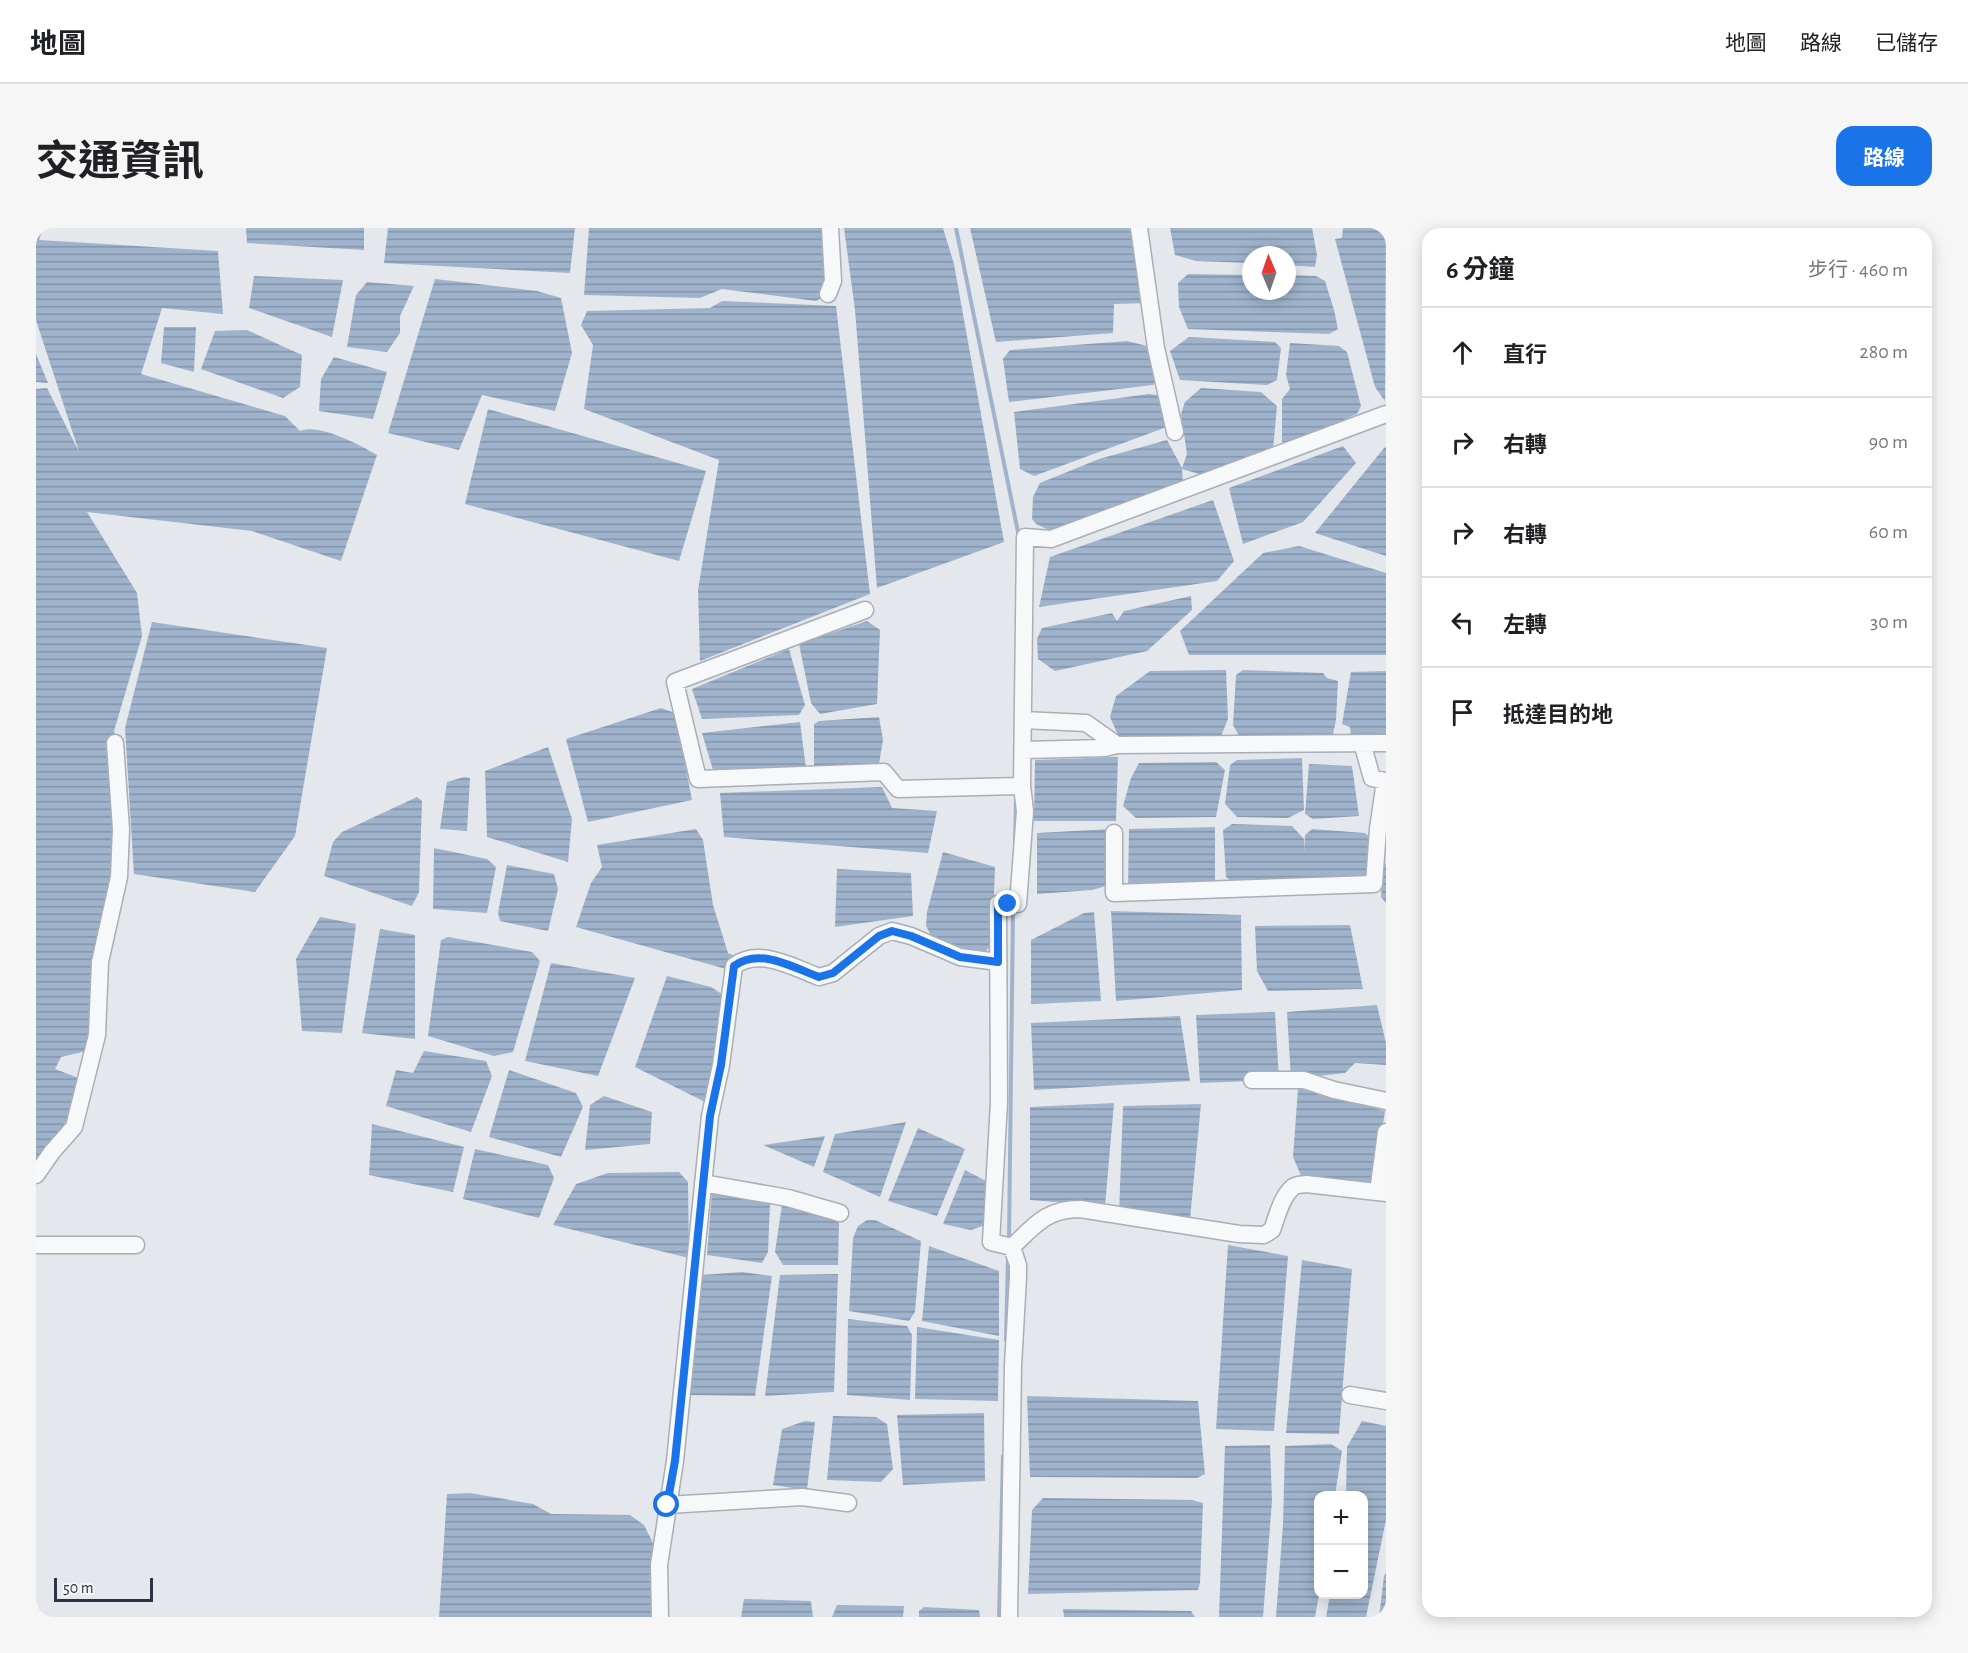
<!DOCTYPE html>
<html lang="zh-TW">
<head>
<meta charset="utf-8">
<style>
	:root { --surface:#fff; --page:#f6f6f6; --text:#202124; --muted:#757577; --line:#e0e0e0; --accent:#1a73e8 }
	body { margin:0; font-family:"Alegreya Sans","Noto Sans TC",sans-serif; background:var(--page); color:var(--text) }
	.controls { position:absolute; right:18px; bottom:18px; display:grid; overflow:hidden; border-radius:12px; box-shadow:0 3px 15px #0003 }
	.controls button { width:54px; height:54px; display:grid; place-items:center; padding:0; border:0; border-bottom:2px solid var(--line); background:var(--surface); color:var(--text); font:30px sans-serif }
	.compass { position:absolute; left:1206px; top:18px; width:54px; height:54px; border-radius:50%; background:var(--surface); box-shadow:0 3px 15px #0003; rotate:358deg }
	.scale { position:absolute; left:18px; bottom:15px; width:99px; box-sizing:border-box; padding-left:6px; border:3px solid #2b3445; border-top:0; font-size:16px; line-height:21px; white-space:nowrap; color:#2b3445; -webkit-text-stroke:4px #f4f6f9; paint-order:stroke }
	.stop { position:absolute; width:18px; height:18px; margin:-14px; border:4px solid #1a73e8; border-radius:50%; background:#fff }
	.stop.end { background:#1a73e8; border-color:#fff; box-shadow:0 2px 6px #0008 }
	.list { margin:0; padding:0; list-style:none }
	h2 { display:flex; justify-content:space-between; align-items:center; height:78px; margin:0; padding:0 24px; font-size:26px }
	h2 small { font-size:20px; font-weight:400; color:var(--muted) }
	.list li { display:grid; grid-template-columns:39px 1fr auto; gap:18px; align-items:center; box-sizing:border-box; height:90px; padding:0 24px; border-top:2px solid var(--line) }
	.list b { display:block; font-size:22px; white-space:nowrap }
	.list em { font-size:20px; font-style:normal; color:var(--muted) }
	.icon { flex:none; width:33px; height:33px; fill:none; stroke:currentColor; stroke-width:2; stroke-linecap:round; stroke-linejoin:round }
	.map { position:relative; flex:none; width:1350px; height:1389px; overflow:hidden; border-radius:18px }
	header { display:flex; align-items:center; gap:36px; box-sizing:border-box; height:84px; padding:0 30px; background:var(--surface); border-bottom:2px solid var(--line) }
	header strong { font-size:28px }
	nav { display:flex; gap:33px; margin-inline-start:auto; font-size:21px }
	.intro { display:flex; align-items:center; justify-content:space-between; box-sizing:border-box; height:144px; padding:0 36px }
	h1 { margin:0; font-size:42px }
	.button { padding:15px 27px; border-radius:18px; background:var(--accent); color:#fff; font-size:21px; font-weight:700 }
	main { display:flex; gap:36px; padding:0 36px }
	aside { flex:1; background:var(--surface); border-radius:18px; box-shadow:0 3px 15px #0003 }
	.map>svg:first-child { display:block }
	.water { fill:url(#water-rules) }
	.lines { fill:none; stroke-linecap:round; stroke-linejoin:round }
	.stream { stroke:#9fb4cc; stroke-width:4 }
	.minor-casing { stroke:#a9aeb7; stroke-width:19 }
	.minor { stroke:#f7f8fa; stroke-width:16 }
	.route { stroke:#1a73e8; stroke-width:8 }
</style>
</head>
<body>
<header>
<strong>地圖</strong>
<nav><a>地圖</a><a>路線</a><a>已儲存</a></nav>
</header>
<div class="intro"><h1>交通資訊</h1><a class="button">路線</a></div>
<main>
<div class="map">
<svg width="1350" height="1389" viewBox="0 0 1350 1389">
	<defs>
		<pattern id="water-rules" width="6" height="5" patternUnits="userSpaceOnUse" patternTransform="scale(1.5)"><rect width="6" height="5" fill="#9fb4cc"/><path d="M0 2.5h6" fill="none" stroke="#8293a7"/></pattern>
	</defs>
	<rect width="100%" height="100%" fill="#e4e7ec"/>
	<path class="water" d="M0 0H7L3 12 182 23 187 86 126 80 105 146 249 188 264 203C283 195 324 217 341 227L305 333 216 303 51 284 101 365 106 408 78 503 86 560 59 821 25 829 19 841 53 854 0 945V161L11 160 43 224 0 92Z
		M210 0H328V22L211 15Z
		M352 0H539L534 45 348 35Z
		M553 0H788L796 65 780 73 686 61 664 70 548 67Z
		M808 0H907L918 36 968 314 841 360 819 82Z
		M934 0H1093L1111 75 1078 76 1077 105 960 114Z
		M1134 0H1276L1281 27 1279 39 1251 37V27H1215V35L1160 33 1139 27Z
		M1307 0H1350L1349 173 1339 159 1299 11 1306 10Z
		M1152 46 1215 47V63H1251V47L1280 48 1289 53 1298 82 1302 101 1293 106 1152 101 1143 79 1142 55Z
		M218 48 307 52 296 109 213 80Z
		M399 51 501 63 525 70 536 125 519 183 446 167 423 222 352 205Z
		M331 54 378 58 364 88V105L351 124 311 119 320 67Z
		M686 73 800 78 834 366 664 433 662 362 683 232 548 181 557 117 545 97 551 83 674 80Z
		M128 99H160L158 144 125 135Z
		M211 102 266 127 264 159 247 170 165 141 179 103Z
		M1153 109 1239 114 1245 120 1241 152 1231 157 1144 152 1134 123Z
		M1091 113 1111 118 1123 149 1117 157 973 174 967 131 974 122Z
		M1254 115 1303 118 1311 124 1325 178 1321 186 1253 215 1246 214V171L1254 161 1250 147Z
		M0 126 12 155 0 154Z
		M298 129 351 144 337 191 283 183 285 151Z
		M1165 160 1225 164 1241 178 1237 222 1163 246 1146 241 1147 255 1013 302 1000 296 996 291 997 269 1004 255 1063 231 1131 212 1146 240 1151 226 1145 186 1149 174Z
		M1113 166 1128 168 1130 192 1128 200 998 248 984 241 978 184Z
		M452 181 670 243 643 333 429 276Z
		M1307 218 1320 235 1267 294 1207 316 1193 260Z
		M1350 219V328L1279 305 1348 220Z
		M1177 272 1198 333 1181 353 1003 379 1014 329Z
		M1263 318 1350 345V427H1153L1144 403 1227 325Z
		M1155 368 1156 382 1111 423 1019 443 1002 431 1001 411 1006 400 1076 385 1081 393 1088 383Z
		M831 393 844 402 841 476 784 486 775 475 763 416Z
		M116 394 291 420 259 608 219 664 98 646 89 500Z
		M753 421 769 477 763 487 666 491 656 461Z
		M1190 442 1192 491 1183 513 1085 514 1074 489 1080 468 1114 443Z
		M1207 442 1287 445 1291 450 1302 453 1300 492 1296 511H1205L1197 497 1200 447Z
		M1350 443V511L1315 510 1314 499 1306 496 1315 444Z
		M625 480 639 485 656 572 552 594 530 511Z
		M843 489 847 512 843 536 778 539V496L783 493Z
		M764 494 770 540 677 542 666 505Z
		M512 519 536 591 532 634 451 609 449 543Z
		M1082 529 1080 593H998L999 532Z
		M1266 530 1268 582 1252 590 1201 589 1189 576 1194 537 1201 532Z
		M1180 534 1189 542 1180 589 1100 590 1087 578 1095 550 1103 535Z
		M1273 536 1316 538 1323 588 1277 591 1269 586Z
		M428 549 434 550 431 603 404 601 411 554Z
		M846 559 856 580 901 583 892 625 688 609 684 565Z
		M381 569 386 573 383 664 376 678 288 648 297 614 306 604Z
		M1196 596 1256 598 1268 611V625L1269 607 1276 601 1329 605 1335 610 1334 649 1202 658 1190 649 1187 602Z
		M1179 599V657L1092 660 1093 601Z
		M660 601 667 612 677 677 692 725 701 729 690 741 540 699 555 655 566 639 561 617Z
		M1075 601 1070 658 1056 662 1001 666V605Z
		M398 620 451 631 460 639 451 685 397 681Z
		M907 624 959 639 956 720 951 721 950 730 897 711 890 698 891 684Z
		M1350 635V675L1345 669 1347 638Z
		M471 637 518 646 522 661 512 703 464 693 462 685Z
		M801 641 875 645 877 688 799 699Z
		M1075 683 1205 687 1206 762 1080 773Z
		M1058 684 1065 773 995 776V712L1048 685Z
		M284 689 320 696 306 805 266 803 260 731Z
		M1314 697 1327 761 1232 763 1221 743 1219 698Z
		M344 701 379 707V811L326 805Z
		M412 709 496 724 504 733 477 824 458 828 392 808 405 712Z
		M515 735 599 750 562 848 489 833Z
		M631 748 675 759 695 772 669 874 599 839Z
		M1341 777 1350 815V837L1319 835 1309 845 1255 851 1251 784Z
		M1239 784 1243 852 1164 855 1160 787Z
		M1144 788 1154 853 998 862 995 795Z
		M388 823 450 833 456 848 435 904 350 878 360 842 377 845Z
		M473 842 540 865 547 879 525 929 453 909Z
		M1262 861 1275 862 1349 883 1337 958 1266 950 1257 929Z
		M568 868 616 884 614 916 549 922 554 877Z
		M1078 875 1069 978 994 972V879Z
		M1165 876 1154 991 1083 986 1087 878Z
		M870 894 844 969 787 944 799 906Z
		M336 896 428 919 417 964 333 947Z
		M882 900 929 921 901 988 852 973Z
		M789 908 778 939 727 917Z
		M439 921 512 937 518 950 503 990 427 971Z
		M929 942 952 954V996L935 1002 907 996Z
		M643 944 652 954 653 1030 517 997 540 956 572 945Z
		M676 964 734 976 732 1024 726 1035 671 1027Z
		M747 970 795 981 803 995 802 1037H747L739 1024Z
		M831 992H839L885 1013 879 1084 873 1093 813 1083 817 1010 822 998Z
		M1192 1017 1252 1028 1238 1203 1180 1201Z
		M893 1018 963 1043V1108L886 1093Z
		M1266 1032 1316 1041 1303 1206 1250 1205Z
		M706 1044 736 1048 719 1168 651 1167 665 1047Z
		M802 1046 798 1164 729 1168 744 1047Z
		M812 1091 871 1098 876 1107 874 1172 811 1167Z
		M881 1099 963 1112 962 1173 879 1171Z
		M991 1168 1162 1173 1169 1246 1161 1250 994 1249Z
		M948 1185 949 1253 867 1257 861 1187Z
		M797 1188 840 1189 851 1196 857 1241 845 1254 791 1252Z
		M769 1193 779 1194 771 1262 737 1257 746 1201Z
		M1326 1193 1350 1198V1292L1330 1389H1290L1294 1367 1328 1366V1268L1310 1267 1311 1219Z
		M1295 1216 1306 1223 1299 1267 1282 1268 1283 1367 1279 1389H1240L1247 1296 1249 1218Z
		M1234 1217 1236 1273 1227 1389H1183L1189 1218Z
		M434 1265 497 1276 515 1286 594 1287 608 1297 618 1317 621 1389H403L411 1266Z
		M1007 1270 1156 1272 1167 1275 1164 1355 1162 1362 992 1366 996 1282Z
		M1350 1345V1389H1343L1348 1348Z
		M708 1371 775 1373 777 1389H705Z
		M801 1377 868 1378 867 1389H796Z
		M888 1379 943 1382 944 1389H883V1383Z
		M1027 1381 1155 1383 1159 1389H1028Z"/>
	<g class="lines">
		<path class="stream" d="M920 0 983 309
			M979 614 980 571
			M973 1013 977 682
			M970 1112 972 1030
			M963 1389 967 1228"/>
		<defs>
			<path id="minor" d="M1103 0 1120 120 1139 204
				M792 66 797 53 794 0
				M829 382 639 454 662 551 848 544 862 561 986 558
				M987 492 1050 495 1081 517 1350 515
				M987 522 1069 520 1081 517
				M1078 605V665L1338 656 1342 601 1349 553 1336 550 1326 515
				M1216 852H1268L1298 862 1350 873
				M0 947 16 924 38 899 61 807 64 734 83 649 85 601 79 515
				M667 955 752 970 804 985
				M1342 964 1350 904
				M0 1017H100
				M976 1019 955 1014 963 874 962 676H982L989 583 986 558 989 309 1015 311 1350 186
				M1314 1167 1350 1173
				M631 1277 766 1269 812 1275
				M624 1389 623 1337 639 1233 674 888 685 837 698 738C723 719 757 739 783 749L797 745 843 708 856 703 875 708 924 729 962 734
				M973 1389 977 1138 982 1049V1037L976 1019C999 997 1010 981 1044 981L1203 1006 1228 1007 1236 1002C1241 989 1245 970 1256 960 1259 956 1266 957 1270 956L1350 965"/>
		</defs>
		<use href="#minor" class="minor-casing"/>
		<use href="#minor" class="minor"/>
	</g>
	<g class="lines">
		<path class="route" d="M631 1277 639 1233 674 888 685 837 698 738C723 719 756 739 783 749L797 745 843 708 856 703 875 708 924 729 962 734V676H972"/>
	</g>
</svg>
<div class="controls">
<button>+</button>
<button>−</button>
</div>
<svg class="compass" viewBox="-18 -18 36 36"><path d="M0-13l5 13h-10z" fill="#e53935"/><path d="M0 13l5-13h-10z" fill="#757577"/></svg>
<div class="scale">50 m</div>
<div class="stop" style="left:631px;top:1277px"></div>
<div class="stop end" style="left:972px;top:676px"></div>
</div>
<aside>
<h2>6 分鐘<small>步行 · 460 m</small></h2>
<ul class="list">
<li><svg class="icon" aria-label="ahead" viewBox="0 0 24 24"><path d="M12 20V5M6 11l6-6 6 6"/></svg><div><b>直行</b></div><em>280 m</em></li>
<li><svg class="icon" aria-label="right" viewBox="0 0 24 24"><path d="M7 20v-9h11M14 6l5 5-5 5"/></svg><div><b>右轉</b></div><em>90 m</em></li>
<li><svg class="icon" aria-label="right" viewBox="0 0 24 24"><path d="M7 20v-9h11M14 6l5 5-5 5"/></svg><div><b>右轉</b></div><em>60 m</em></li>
<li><svg class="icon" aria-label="left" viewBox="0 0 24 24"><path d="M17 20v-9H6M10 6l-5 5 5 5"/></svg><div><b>左轉</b></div><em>30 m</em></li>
<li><svg class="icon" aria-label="arrive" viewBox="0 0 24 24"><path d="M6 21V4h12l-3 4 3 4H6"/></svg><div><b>抵達目的地</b></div></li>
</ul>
</aside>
</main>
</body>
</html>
